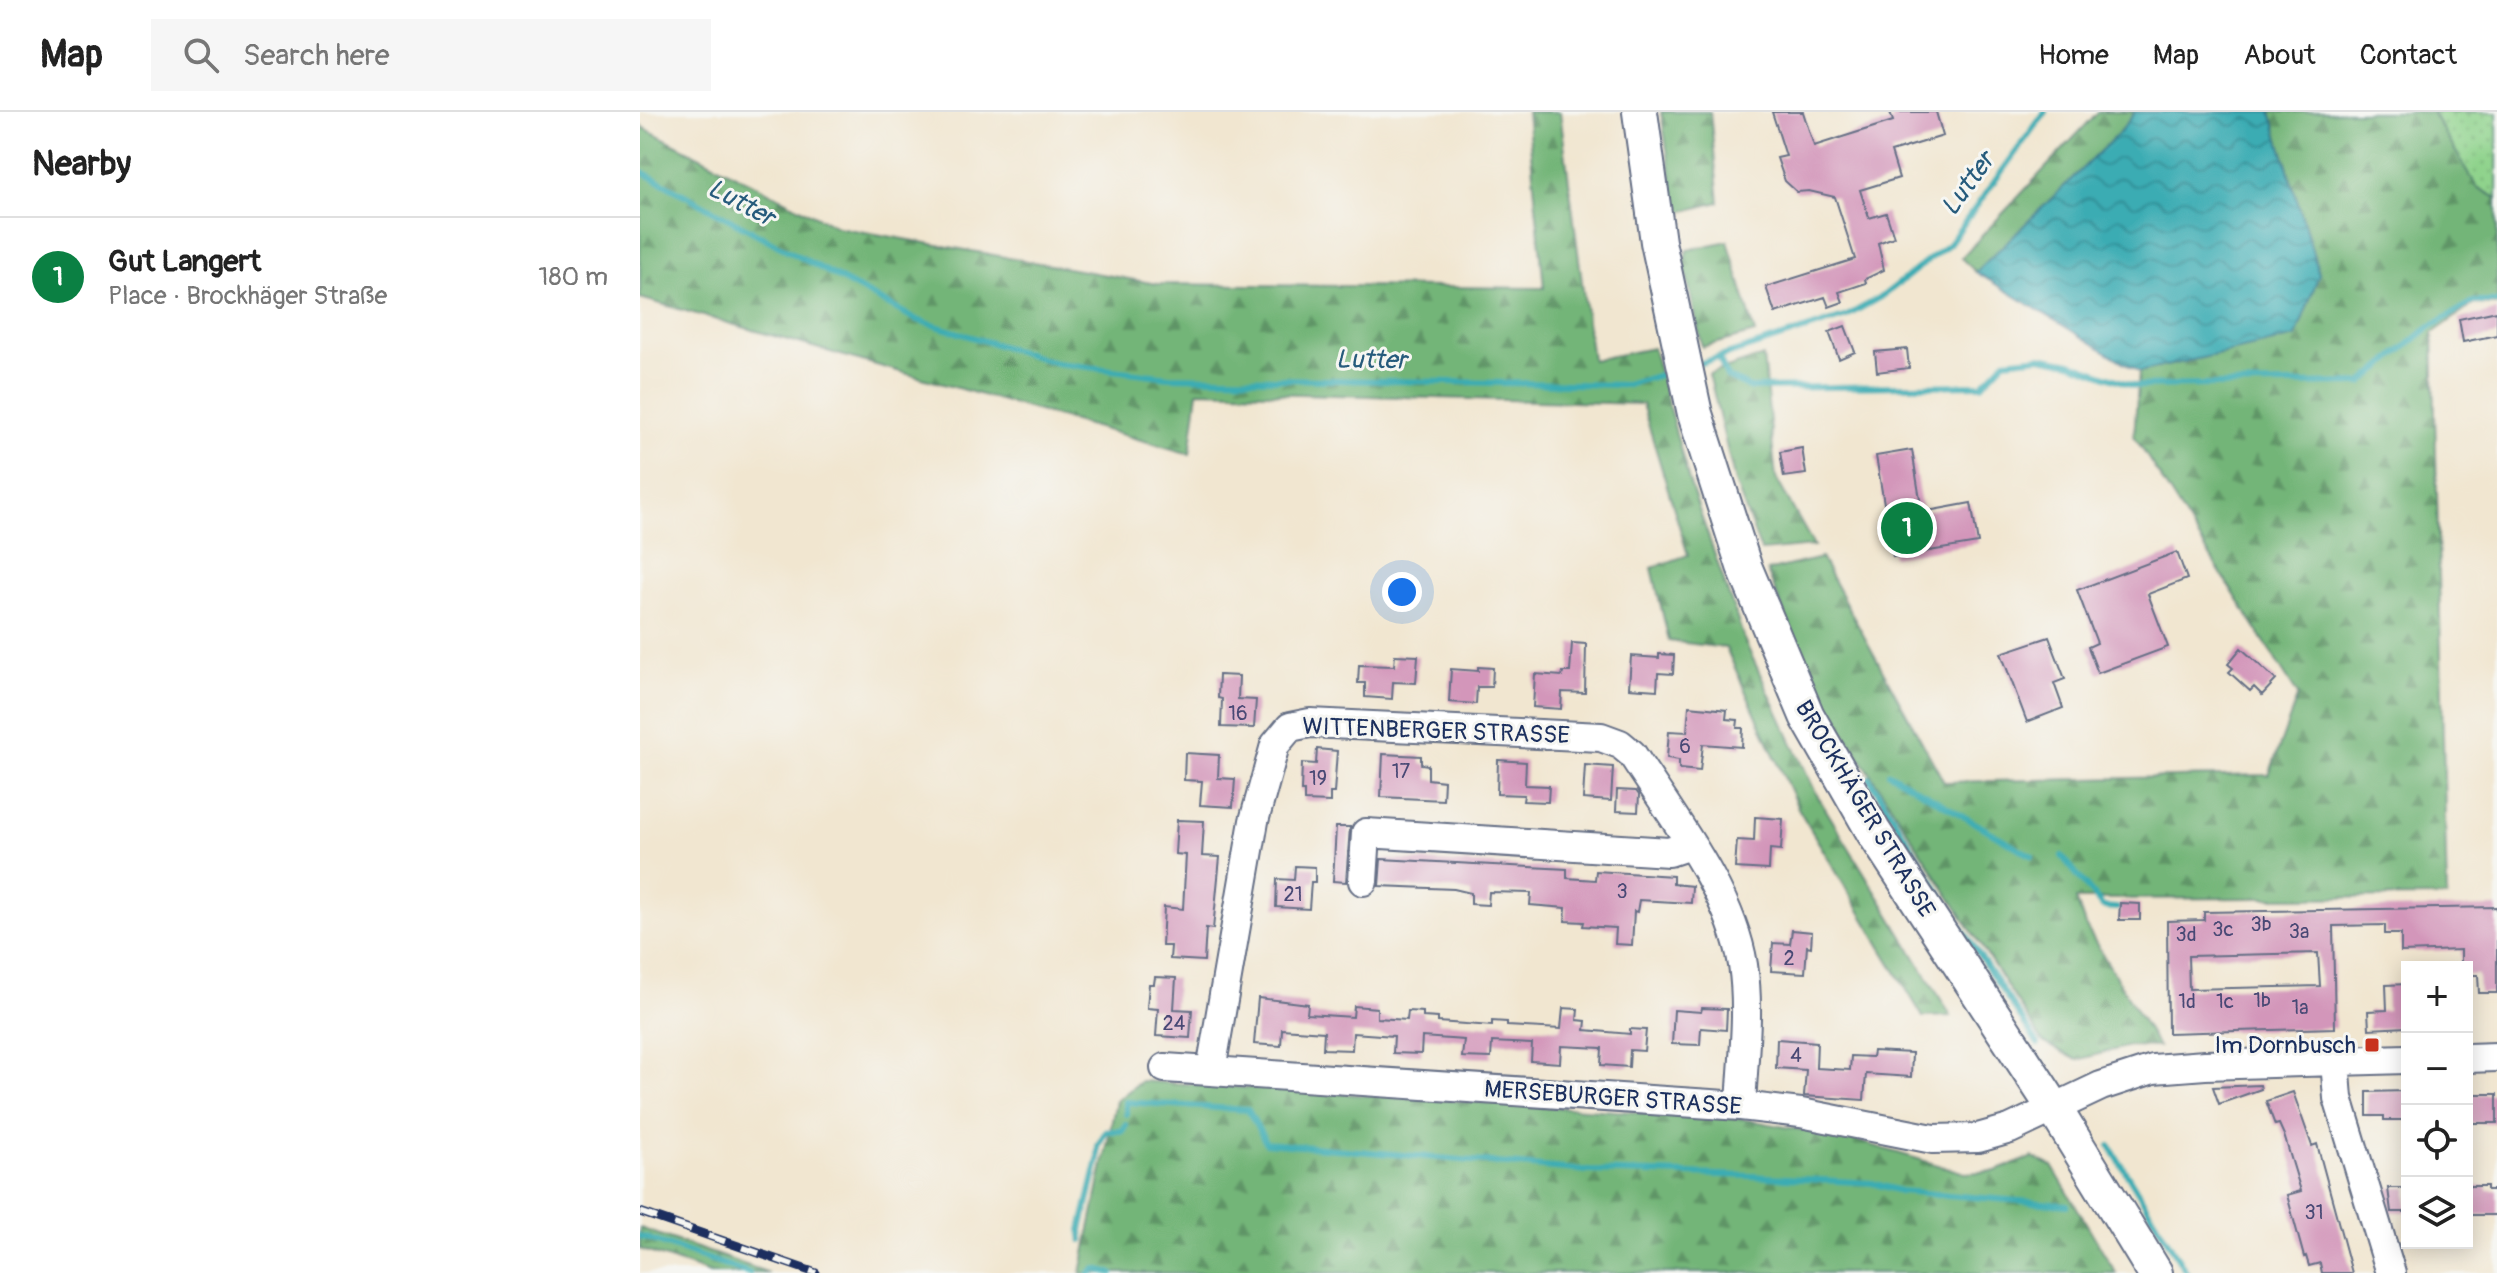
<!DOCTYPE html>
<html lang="en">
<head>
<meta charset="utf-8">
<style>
	:root { --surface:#fff; --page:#f6f6f6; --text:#222; --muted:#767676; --line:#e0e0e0; --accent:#0b8043 }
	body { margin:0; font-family:Pangolin,sans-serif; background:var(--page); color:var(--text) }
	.controls { position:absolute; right:24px; bottom:24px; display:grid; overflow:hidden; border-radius:0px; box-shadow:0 4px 20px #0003 }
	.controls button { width:72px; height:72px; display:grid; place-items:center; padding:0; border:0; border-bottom:2px solid var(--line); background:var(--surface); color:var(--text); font:40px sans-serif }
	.you { position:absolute; left:762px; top:480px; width:28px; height:28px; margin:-20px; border:6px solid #fff; border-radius:50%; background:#1a73e8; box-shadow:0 0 0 12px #1a73e833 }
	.badge { display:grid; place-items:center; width:52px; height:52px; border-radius:50%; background:var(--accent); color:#fff; font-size:26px; font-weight:700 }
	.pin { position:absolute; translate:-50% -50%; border:4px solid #fff; box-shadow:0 2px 8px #0006 }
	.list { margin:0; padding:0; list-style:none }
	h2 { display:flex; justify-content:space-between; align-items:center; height:104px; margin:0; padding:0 32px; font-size:34px }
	h2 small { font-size:26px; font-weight:400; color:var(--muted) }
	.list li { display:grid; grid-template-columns:52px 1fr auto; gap:24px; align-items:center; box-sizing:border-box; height:120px; padding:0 32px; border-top:2px solid var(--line) }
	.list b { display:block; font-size:30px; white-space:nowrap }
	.list p { margin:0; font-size:26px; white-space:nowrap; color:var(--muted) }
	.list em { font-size:26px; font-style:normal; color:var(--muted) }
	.icon { flex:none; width:44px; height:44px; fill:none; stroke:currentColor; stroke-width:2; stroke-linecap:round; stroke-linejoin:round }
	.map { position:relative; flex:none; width:1857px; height:1161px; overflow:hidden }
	header { display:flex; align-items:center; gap:48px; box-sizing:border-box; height:112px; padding:0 40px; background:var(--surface); border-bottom:2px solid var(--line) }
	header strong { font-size:38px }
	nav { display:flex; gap:44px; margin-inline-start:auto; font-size:28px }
	.search { width:560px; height:72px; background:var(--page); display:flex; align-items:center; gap:20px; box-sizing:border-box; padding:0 28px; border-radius:0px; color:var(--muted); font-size:30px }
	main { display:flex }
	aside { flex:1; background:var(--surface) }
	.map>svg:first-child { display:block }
	.grass { fill:url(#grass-dots); stroke:#558175; stroke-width:2 }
	.forest { fill:url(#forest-firs); stroke:#47726b; stroke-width:2 }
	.water { fill:url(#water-waves); stroke:#2a6e88; stroke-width:2 }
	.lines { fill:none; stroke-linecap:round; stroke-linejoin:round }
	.stream { stroke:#3aacb3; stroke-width:6 }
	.building { fill:#d396ba; fill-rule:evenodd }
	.minor-casing { stroke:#666f86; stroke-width:32 }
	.major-casing { stroke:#666f86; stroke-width:38 }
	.minor { stroke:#fff; stroke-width:28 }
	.major { stroke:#fff; stroke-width:34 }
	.rail-casing { stroke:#1b2f5e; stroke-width:9 }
	.rail { stroke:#f6f6f2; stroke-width:6; stroke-dasharray:18; stroke-linecap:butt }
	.poi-dot { fill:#c8321e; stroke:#f6f6f2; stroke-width:3 }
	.labels { text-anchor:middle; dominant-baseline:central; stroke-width:6; stroke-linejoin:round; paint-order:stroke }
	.number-label { font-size:20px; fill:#494975 }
	.street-label { font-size:24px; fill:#1b2f5e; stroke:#f6f6f2 }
	.poi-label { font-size:24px; fill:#1b2f5e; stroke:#f6f6f2; text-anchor:end }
	.water-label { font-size:26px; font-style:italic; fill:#265b7c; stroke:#f6f6f2 }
</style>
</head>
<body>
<header>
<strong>Map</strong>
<div class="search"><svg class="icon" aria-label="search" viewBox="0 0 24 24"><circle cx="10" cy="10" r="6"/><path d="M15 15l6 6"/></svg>Search here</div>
<nav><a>Home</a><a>Map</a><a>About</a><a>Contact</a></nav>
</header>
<main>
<aside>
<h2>Nearby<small></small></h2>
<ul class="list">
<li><span class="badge">1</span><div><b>Gut Langert</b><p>Place · Brockhäger Straße</p></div><em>180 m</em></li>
</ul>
</aside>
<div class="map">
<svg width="1857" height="1161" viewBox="0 0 1857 1161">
	<defs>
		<pattern id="grass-dots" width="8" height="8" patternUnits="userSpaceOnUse" patternTransform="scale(2)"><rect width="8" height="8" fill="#8fd38c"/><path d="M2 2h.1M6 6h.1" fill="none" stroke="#7bb57b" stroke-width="1.8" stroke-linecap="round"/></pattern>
		<pattern id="forest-firs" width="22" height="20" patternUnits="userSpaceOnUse" patternTransform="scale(2)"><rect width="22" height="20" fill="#73b578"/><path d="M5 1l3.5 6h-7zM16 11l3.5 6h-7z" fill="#5e9466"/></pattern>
		<pattern id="water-waves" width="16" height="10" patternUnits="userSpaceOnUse" patternTransform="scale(2)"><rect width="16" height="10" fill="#3aacb3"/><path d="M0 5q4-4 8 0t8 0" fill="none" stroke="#308c95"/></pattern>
	</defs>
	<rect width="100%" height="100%" fill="#f6f6f2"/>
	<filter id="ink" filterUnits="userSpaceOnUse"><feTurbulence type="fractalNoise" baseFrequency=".0125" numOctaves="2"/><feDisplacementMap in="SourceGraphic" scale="16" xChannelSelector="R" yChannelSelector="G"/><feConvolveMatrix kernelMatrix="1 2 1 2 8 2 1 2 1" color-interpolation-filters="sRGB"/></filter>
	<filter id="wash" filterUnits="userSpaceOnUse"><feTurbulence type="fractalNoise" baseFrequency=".006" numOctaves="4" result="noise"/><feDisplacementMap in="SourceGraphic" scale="32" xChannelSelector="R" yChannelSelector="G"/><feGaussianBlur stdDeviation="1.8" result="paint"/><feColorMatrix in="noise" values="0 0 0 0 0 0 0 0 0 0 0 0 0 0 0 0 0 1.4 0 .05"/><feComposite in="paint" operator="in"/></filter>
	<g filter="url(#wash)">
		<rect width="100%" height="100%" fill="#f1e6d0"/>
		<path class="grass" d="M1792 0H1857V86L1837 76Z"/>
		<path class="forest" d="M887 0H920L952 248 1013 236 1049 369 1106 532 1177 683 1311 904 1283 905 1158 696 1086 536 1029 529 1012 456 1048 443 1002 292 558 279 550 342 0 186V14L197 115 517 172 904 176Z
			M1021 0H1070L1079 90 1037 101Z
			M1458 0H1495L1481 19 1336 160 1321 146Z
			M1631 0H1792L1837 75 1857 86V193L1834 192 1793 221 1807 785 1436 787 1445 813 1518 935 1489 934 1437 948 1403 930 1174 574 1127 459 1181 446 1304 670 1629 663 1658 583 1494 324 1499 260 1656 225 1679 162Z
			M1088 129 1115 221 1062 235 1044 152 1047 138Z
			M1123 244 1136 366 1174 434 1121 439 1095 370 1069 262Z
			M501 969 1103 1007 1211 1027 1325 1061 1356 1059 1393 1045 1412 1054 1476 1161H441L476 989Z
			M0 1116 129 1161H70L0 1137Z"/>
		<path class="water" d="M1495 0H1631L1679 162 1656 225 1499 260 1336 160 1481 19Z"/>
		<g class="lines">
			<path class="stream" d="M0 59 277 208 416 251 529 265 986 273 1036 258
				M1079 246 1087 265 1110 276 1342 273 1365 249 1400 245 1431 251 1494 274 1722 271 1788 216 1833 190H1857
				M1055 253 1207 204 1244 183 1309 132 1405 0
				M1249 661 1392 744
				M1229 666 1311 800 1398 932
				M1422 744 1463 795 1477 796
				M486 1002V990L608 998 626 1031 949 1059 1111 1064 1232 1071 1260 1079 1427 1093
				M1470 1034 1547 1161
				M0 1124 109 1161
				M442 1128 441 1118 458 1048V1033L466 1019H482L486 1013
				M450 1161 456 1157 472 1161"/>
		</g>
		<g id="blocks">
			<path class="building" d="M1132 0H1163L1174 34 1253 9 1250 0H1296L1303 24 1251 40 1259 66 1220 78 1229 106 1246 101 1254 125 1238 131 1244 158 1225 167 1226 171 1199 180 1203 190 1189 195 1185 185 1135 201 1126 175 1215 147 1195 85 1169 79 1157 80 1145 69 1137 46 1146 44Z
				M1857 199V223L1823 230 1819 207Z
				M1205 214 1215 240 1199 247 1189 220Z
				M1267 237 1269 256 1237 260 1235 240Z
				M1162 336 1166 362 1144 365 1140 340Z
				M1272 338 1282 400 1331 391 1338 431 1253 445 1236 344Z
				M1537 440 1547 467 1508 482 1528 535 1458 561 1448 535 1457 531 1437 478Z
				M1409 525 1425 567 1414 571 1423 596 1387 610 1361 541Z
				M932 531 946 532 945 581 922 580 921 597 893 595 895 562 922 564 923 560H930Z
				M1601 536 1636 568 1622 583 1614 575 1610 579 1589 560 1593 556 1588 552Z
				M1019 542 1034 543 1033 562 1018 561 1017 578 989 576 991 544 1019 546Z
				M755 543 778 544 776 571 753 570 752 587 725 585V571H718L719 553 754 554Z
				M838 555 853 556 852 575H837L836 592 809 590 811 557 838 559Z
				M579 563 599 564 598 587 616 588 614 616 581 615 582 587 578 586Z
				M1049 594 1087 598 1086 607 1098 608 1097 616H1103L1102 635 1063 632 1060 659 1039 657V648L1027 646 1029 619 1047 620Z
				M677 637 697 639 694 681H690V690L664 689V679H661L662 651 676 652Z
				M545 641 579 643 578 666 595 667 593 695 560 693 562 669 544 668Z
				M743 642 781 644V652L788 653V667L804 669 803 688 741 685Z
				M858 648 886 650 885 673 909 674 908 690 883 689 884 683 857 682Z
				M945 653 973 655 971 689 943 687Z
				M977 678 996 679 999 683 998 700 976 699Z
				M1115 705 1143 707 1141 738 1130 737 1129 758 1095 756 1097 728 1114 729Z
				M537 708 564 709 562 744 580 745 573 817 566 816 564 849 530 847 531 834H522L524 795 543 797 546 743 535 742Z
				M696 715H710L706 770 693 769Z
				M741 747 927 757V766L955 768 956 759 1033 764V772L1052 774 1051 791 999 788 997 800 994 799 992 833 975 832 976 816 943 814 944 810 925 809 926 796 890 793 891 781 849 780 848 793 831 792V781L814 777 739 774Z
				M655 754 675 755V770H671L669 797 636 795 637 767 654 768Z
				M1480 791 1500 792V808H1479Z
				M1857 795V881H1839L1838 863H1827V855H1821V838L1761 840V822H1745V813L1693 814 1695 916 1528 921 1527 809 1564 808V800ZM1678 841 1680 874 1549 877 1548 844Z
				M1152 818 1172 820 1171 835 1167 834 1165 861 1131 859 1133 831 1150 832Z
				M515 865 536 866 534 897 552 898 550 926 516 924 518 897 507 896 509 872H514Z
				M1767 872V915L1729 917 1728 899 1747 898 1746 873Z
				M618 886 668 892 667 902 713 905 714 894 737 896V906L767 908 768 899 783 900V905L798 906V910L852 914V909L867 910V914L921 917 923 896 938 897 937 908 946 909 945 918 990 922V917L1006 918 1004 939 990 938 989 955 961 953 962 936 921 934 920 951 891 949 892 932 852 930 851 946 822 945 824 928 782 925 781 942 753 941 754 924 713 921 712 938 683 937 684 920 642 917 641 934 614 932Z
				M1062 896 1087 897 1086 918 1061 916 1060 933 1032 932 1034 898 1061 900Z
				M1137 927 1177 930 1176 956 1210 958 1211 944 1232 945 1233 939 1272 941 1271 965 1226 962 1224 988 1164 984 1166 958 1136 956Z
				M1620 973 1621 977 1579 992 1573 975Z
				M1767 979V1008H1744V1004H1727V980Z
				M1653 980 1672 1034 1677 1032 1712 1161H1682L1680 1151 1669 1154 1666 1144 1664 1145 1647 1083 1661 1079 1644 1023 1639 1012 1635 1013 1626 989Z
				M1827 982H1857V1011H1827Z
				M1827 1074H1847V1078H1857V1103H1827Z
				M1748 1076H1767V1100H1751Z"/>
		</g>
	</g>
	<g filter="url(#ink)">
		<use href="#blocks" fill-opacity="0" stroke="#666f86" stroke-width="2"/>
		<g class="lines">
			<defs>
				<path id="minor" d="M723 769 726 721 1029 740 1050 733
					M1827 946 1857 945
					M1695 949 1698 986 1751 1161
					M525 956 1101 994 1161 1001 1293 1027 1338 1026 1370 1017 1461 974 1513 957 1565 953 1767 947
					M571 958 614 709 635 633 650 615 670 611 961 625 980 632 992 642C1031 703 1092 781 1103 853 1110 899 1103 948 1101 994"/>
				<path id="major" d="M1000 0 1018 130 1055 302 1104 454 1167 604 1233 719 1414 996 1515 1161"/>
			</defs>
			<use href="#minor" class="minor-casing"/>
			<use href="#major" class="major-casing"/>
			<use href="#minor" class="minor"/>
			<use href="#major" class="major"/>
			<defs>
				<path id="rail" d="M0 1100 176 1161"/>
			</defs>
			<use href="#rail" class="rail-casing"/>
			<use href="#rail" class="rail"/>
		</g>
	</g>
	<rect class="poi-dot" x="1724" y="925" width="16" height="16" rx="4"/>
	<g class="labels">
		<g class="number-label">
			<text x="598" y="601">16</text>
			<text x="1045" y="634">6</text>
			<text x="761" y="659">17</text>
			<text x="678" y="666">19</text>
			<text x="982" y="779">3</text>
			<text x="653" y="782">21</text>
			<text x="1621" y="812">3b</text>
			<text x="1583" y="817">3c</text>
			<text x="1659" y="819">3a</text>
			<text x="1546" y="822">3d</text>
			<text x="1149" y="846">2</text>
			<text x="1622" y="888">1b</text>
			<text x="1547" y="889">1d</text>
			<text x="1585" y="889">1c</text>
			<text x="1660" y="895">1a</text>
			<text x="534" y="911">24</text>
			<text x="1156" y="943">4</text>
			<text x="1674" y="1100">31</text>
		</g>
		<g class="street-label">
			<text transform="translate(796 619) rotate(2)">WITTENBERGER STRASSE</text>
			<text transform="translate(1225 697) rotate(59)">BROCKHÄGER STRASSE</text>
			<text transform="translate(973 986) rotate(4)">MERSEBURGER STRASSE</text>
		</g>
		<g class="poi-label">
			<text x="1716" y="933">Im Dornbusch</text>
		</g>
		<g class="water-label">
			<text transform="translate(1328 72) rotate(-54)">Lutter</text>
			<text transform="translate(101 91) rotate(28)">Lutter</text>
			<text transform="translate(731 248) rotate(1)">Lutter</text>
		</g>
	</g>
</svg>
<div class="controls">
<button>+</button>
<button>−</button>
<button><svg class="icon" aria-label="locate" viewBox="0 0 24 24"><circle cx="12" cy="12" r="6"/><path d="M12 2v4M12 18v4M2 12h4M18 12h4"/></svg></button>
<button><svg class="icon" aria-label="layers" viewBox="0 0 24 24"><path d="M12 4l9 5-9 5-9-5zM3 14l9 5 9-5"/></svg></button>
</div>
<div class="you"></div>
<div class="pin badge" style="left:1267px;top:416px">1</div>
</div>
</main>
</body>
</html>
